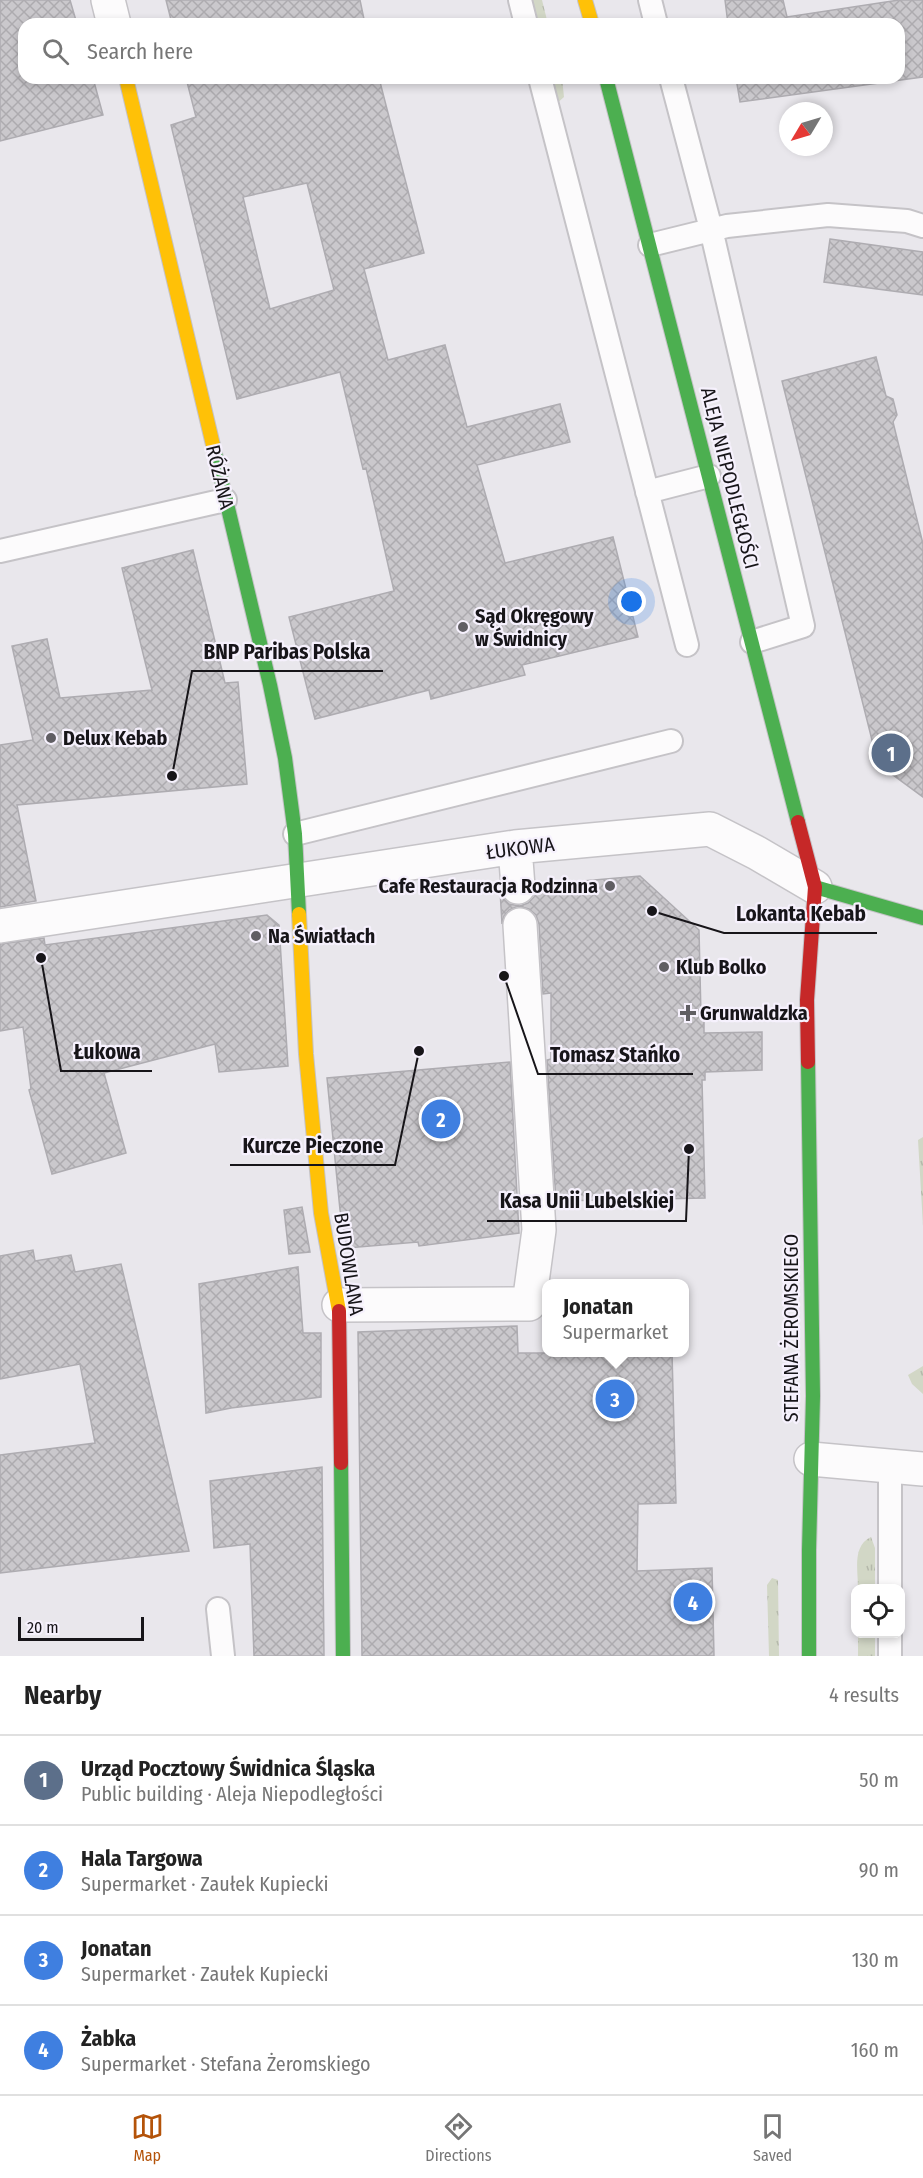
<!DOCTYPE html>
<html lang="en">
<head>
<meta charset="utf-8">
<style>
	:root { --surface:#fff; --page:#f2f2f2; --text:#222; --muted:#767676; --line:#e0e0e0; --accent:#b45309 }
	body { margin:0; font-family:"Fira Sans Condensed",sans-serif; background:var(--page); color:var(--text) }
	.controls { position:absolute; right:18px; bottom:18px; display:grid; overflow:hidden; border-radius:12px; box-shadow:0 3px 9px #0003 }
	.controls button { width:54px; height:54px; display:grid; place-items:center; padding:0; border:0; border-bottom:2px solid var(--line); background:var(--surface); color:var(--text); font:30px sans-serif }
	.compass { position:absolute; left:779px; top:102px; width:54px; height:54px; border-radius:50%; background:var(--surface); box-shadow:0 3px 9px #0003; rotate:232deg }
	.scale { position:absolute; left:18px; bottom:15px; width:126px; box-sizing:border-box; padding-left:6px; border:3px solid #171519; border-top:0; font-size:16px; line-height:21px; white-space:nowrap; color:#171519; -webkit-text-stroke:4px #f6f1fd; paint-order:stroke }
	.you { position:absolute; left:632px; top:602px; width:21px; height:21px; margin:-15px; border:4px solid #fff; border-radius:50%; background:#1a73e8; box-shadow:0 0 0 9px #1a73e833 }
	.badge { display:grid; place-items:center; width:39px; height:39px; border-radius:50%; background:var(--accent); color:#fff; font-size:20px; font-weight:700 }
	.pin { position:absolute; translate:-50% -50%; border:3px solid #fff; box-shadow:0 2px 6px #0006 }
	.popup { position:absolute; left:542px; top:1279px; width:147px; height:78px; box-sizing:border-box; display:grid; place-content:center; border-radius:12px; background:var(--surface); filter:drop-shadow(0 2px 4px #0005); font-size:20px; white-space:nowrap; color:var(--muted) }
	.popup b { font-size:22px; color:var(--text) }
	.popup::after { content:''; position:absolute; left:50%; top:100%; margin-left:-12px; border:12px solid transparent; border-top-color:var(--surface) }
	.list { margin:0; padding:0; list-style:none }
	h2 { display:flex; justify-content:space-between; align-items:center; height:78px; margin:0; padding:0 24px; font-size:26px }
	h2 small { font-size:20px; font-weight:400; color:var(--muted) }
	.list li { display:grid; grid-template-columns:39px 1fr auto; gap:18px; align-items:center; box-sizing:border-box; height:90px; padding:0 24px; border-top:2px solid var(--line) }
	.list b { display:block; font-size:22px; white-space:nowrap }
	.list p { margin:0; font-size:20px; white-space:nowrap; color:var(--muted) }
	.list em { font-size:20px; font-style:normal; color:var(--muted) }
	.icon { flex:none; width:33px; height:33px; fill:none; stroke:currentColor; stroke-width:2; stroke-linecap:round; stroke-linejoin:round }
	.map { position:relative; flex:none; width:923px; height:1656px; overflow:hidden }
	.search { position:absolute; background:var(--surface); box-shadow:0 3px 9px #0003; left:18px; right:18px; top:18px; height:66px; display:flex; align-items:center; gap:15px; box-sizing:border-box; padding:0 21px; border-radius:18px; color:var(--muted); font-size:22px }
	.sheet { height:438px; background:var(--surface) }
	nav { display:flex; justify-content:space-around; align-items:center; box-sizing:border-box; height:84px; border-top:2px solid var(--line); background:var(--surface); font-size:16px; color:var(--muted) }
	nav a { display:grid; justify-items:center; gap:3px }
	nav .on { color:var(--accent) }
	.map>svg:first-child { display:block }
	.grass { fill:url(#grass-tufts) }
	.building { fill:url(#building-cross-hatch); stroke:#aeacb1; stroke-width:1.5; fill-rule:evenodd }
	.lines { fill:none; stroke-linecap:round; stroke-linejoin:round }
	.lane-casing { stroke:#c5c3c7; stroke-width:26 }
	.street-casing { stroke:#c5c3c7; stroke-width:36 }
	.fast-casing { stroke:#c5c3c7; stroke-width:16 }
	.slow-casing { stroke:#c5c3c7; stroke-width:16 }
	.jam-casing { stroke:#c5c3c7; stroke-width:16 }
	.lane { stroke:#fcfbfc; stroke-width:22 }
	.street { stroke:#fcfbfc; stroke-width:33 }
	.fast { stroke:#4caf50; stroke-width:14 }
	.slow { stroke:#ffc107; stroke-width:14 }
	.jam { stroke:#c62828; stroke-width:14 }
	.poi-dot { fill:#605e63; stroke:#f6f1fd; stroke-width:2 }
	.labels { text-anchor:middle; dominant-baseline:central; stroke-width:4.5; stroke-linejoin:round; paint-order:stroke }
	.street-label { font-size:20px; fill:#171519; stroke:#f6f1fd }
	.poi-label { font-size:20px; font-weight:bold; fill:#171519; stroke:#f6f1fd; text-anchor:start }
	.leader { fill:none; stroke:#171519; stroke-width:2 }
	.callout-dot { fill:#171519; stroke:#f6f1fd; stroke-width:2 }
	.callout-label { font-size:21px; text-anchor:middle; font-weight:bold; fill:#171519; stroke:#f6f1fd; stroke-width:4.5; stroke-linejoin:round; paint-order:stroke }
</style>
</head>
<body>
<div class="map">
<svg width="923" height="1656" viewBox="0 0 923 1656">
	<defs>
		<pattern id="grass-tufts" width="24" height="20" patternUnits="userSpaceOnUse" patternTransform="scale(1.5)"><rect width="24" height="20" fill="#d2d7c6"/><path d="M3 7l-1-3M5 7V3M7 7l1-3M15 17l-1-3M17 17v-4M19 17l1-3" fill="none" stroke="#b4b8aa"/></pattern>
		<pattern id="building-cross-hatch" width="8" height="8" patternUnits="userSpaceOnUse" patternTransform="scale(1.5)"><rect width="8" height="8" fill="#cac8cc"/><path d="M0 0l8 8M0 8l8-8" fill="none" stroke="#adabaf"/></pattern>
	</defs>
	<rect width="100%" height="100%" fill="#e9e7ec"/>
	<path class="grass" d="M528 0H542L548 24H534Z
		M547 78H562L564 97 554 106Z
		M923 1137V1226L918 1140Z
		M923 1366V1394L912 1384 908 1375Z
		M871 1537 875 1548V1588H858C858 1570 852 1546 871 1537Z
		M772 1578 778 1580 779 1656H769L767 1585Z
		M858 1634H875V1656H858Z"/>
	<path class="building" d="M0 0H70L77 24H24V78H93L103 115 0 141Z
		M166 0H360L365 24H172Z
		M725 0H783L787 17 899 0H923V77L740 102 736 78H899V24H728Z
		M186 78H379L424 253 364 269 388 360 445 345 467 427 560 404 570 442 477 465 505 563 613 537 638 637 522 665 525 675 431 699 429 690 315 719 289 617 394 591 366 468 363 469 340 372 237 399 171 125 196 117ZM307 183 334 290 270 309 243 197Z
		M830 239 923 252V295L824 282Z
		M876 357 886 396 893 399 897 415 893 422 923 544V797L878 764 782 381Z
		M193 550 225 683 238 682 247 784 17 805 36 901 0 907V745L33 740 12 646 47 639 60 698 152 690 122 568Z
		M640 876 699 930 701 1016H704V1033L762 1032V1070L705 1072V1080H702L705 1198 556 1201 547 1060 551 1059V993L543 994 539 924 536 915 529 909 518 906 509 910 504 916 502 924 500 890 503 898 509 904 520 906 528 903 535 896 537 885Z
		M267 915 279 925 288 1066 219 1072 215 1044 104 1073 126 1153 52 1174 29 1090 31 1089 23 1027 0 1031V944L44 938 45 945Z
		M510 1062 519 1233 419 1246 418 1242 347 1248 340 1210 327 1078Z
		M302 1207 310 1252 289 1254 284 1210Z
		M33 1250 35 1261 71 1255 75 1272 121 1264 189 1551 0 1573V1455L95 1443 80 1364 0 1379V1256Z
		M298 1267 303 1333H321V1397L231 1408 206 1413 199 1284Z
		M517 1326 518 1353H672L676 1503 638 1504 637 1571 712 1568 714 1656H362L358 1332Z
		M322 1467 324 1656H254L250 1544 214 1548 210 1481Z"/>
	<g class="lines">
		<defs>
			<path id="lane" d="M520 0 526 24
				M650 0 656 24
				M540 78 687 645
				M671 78 711 229 803 626 752 642
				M650 245 727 226 828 215 907 221 923 226
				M647 492 709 476
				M0 551 225 500
				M295 834 671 741
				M890 1466V1588
				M218 1609 223 1656
				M890 1634V1656"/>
			<path id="street" d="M108 0 114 24
				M515 847 518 887
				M0 926 515 847 710 829 757 853 815 887
				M339 1305 529 1304 539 1230 520 925
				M811 1459 923 1469"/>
			<path id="fast" d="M606 78 798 822
				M213 445 270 685 285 758 295 834 299 914
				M815 887 923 918
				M808 1062 813 1396 809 1550V1656
				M341 1463 343 1656"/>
			<path id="slow" d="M585 0 592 24
				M126 78 213 445
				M299 914 306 1054 321 1213 339 1311"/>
			<path id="jam" d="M798 822 815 887 807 1000 808 1062
				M339 1311 341 1463"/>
		</defs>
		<use href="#lane" class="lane-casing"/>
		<use href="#street" class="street-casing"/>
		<use href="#fast" class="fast-casing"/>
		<use href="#slow" class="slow-casing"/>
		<use href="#jam" class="jam-casing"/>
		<use href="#lane" class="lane"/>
		<use href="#street" class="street"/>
		<use href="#fast" class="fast"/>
		<use href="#slow" class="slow"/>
		<use href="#jam" class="jam"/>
	</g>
	<g class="poi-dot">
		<circle cx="463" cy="627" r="6"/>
		<circle cx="51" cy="738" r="6"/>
		<circle cx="610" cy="886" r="6"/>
		<circle cx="256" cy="936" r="6"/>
		<circle cx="664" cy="967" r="6"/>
		<path d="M685 1004h6v6h6v6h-6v6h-6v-6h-6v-6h6z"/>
	</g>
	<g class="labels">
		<g class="street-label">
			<text transform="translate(220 477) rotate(77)">RÓŻANA</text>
			<text transform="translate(730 478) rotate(76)">ALEJA NIEPODLEGŁOŚCI</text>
			<text transform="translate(520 848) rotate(-7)">ŁUKOWA</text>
			<text transform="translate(349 1264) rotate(81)">BUDOWLANA</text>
			<text transform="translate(791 1328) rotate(-90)">STEFANA ŻEROMSKIEGO</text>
		</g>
		<g class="poi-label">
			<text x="475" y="616">Sąd Okręgowy<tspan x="475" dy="23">w Świdnicy</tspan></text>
			<text x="63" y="738">Delux Kebab</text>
			<text x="598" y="886" text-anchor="end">Cafe Restauracja Rodzinna</text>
			<text x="268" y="936">Na Światłach</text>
			<text x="676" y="967">Klub Bolko</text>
			<text x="700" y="1013">Grunwaldzka</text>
		</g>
	</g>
	<path class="leader" d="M172 776L192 671H383M652 911L724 933H877M41 958L61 1071H152M504 976L538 1074H693M419 1051L395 1165H230M689 1149L686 1221H487"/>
	<g class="callout-dot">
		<circle cx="172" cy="776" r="6"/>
		<circle cx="652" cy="911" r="6"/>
		<circle cx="41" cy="958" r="6"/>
		<circle cx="504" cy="976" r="6"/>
		<circle cx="419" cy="1051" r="6"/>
		<circle cx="689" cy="1149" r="6"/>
	</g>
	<g class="callout-label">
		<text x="287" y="659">BNP Paribas Polska</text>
		<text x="801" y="921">Lokanta Kebab</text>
		<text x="107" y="1059">Łukowa</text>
		<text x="615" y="1062">Tomasz Stańko</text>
		<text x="313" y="1153">Kurcze Pieczone</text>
		<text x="587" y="1208">Kasa Unii Lubelskiej</text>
	</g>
</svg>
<div class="controls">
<button><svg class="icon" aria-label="locate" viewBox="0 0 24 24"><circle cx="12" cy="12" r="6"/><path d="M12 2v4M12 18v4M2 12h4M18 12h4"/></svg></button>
</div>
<svg class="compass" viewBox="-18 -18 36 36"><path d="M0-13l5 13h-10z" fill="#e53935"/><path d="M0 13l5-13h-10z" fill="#767676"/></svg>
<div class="scale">20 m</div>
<div class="you"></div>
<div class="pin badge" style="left:891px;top:753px;background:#5c6f8a">1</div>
<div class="pin badge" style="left:441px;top:1119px;background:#3f7fe0">2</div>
<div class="pin badge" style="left:615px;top:1399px;background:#3f7fe0">3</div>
<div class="popup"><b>Jonatan</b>Supermarket</div>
<div class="pin badge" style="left:693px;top:1602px;background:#3f7fe0">4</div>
<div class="search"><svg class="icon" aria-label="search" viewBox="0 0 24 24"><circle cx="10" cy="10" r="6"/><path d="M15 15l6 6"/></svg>Search here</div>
</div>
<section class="sheet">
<h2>Nearby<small>4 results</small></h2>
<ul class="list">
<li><span class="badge" style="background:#5c6f8a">1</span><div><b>Urząd Pocztowy Świdnica Śląska</b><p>Public building · Aleja Niepodległości</p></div><em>50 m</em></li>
<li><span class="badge" style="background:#3f7fe0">2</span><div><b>Hala Targowa</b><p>Supermarket · Zaułek Kupiecki</p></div><em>90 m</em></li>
<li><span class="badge" style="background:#3f7fe0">3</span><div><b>Jonatan</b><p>Supermarket · Zaułek Kupiecki</p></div><em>130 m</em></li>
<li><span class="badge" style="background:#3f7fe0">4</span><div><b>Żabka</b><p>Supermarket · Stefana Żeromskiego</p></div><em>160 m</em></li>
</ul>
</section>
<nav>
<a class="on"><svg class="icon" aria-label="map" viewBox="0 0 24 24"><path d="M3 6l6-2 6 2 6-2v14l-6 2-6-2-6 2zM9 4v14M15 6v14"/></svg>Map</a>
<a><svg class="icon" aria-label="directions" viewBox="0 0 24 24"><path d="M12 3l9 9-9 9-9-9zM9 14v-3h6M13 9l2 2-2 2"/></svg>Directions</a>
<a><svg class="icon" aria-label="saved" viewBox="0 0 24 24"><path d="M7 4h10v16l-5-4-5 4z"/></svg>Saved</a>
</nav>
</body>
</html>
